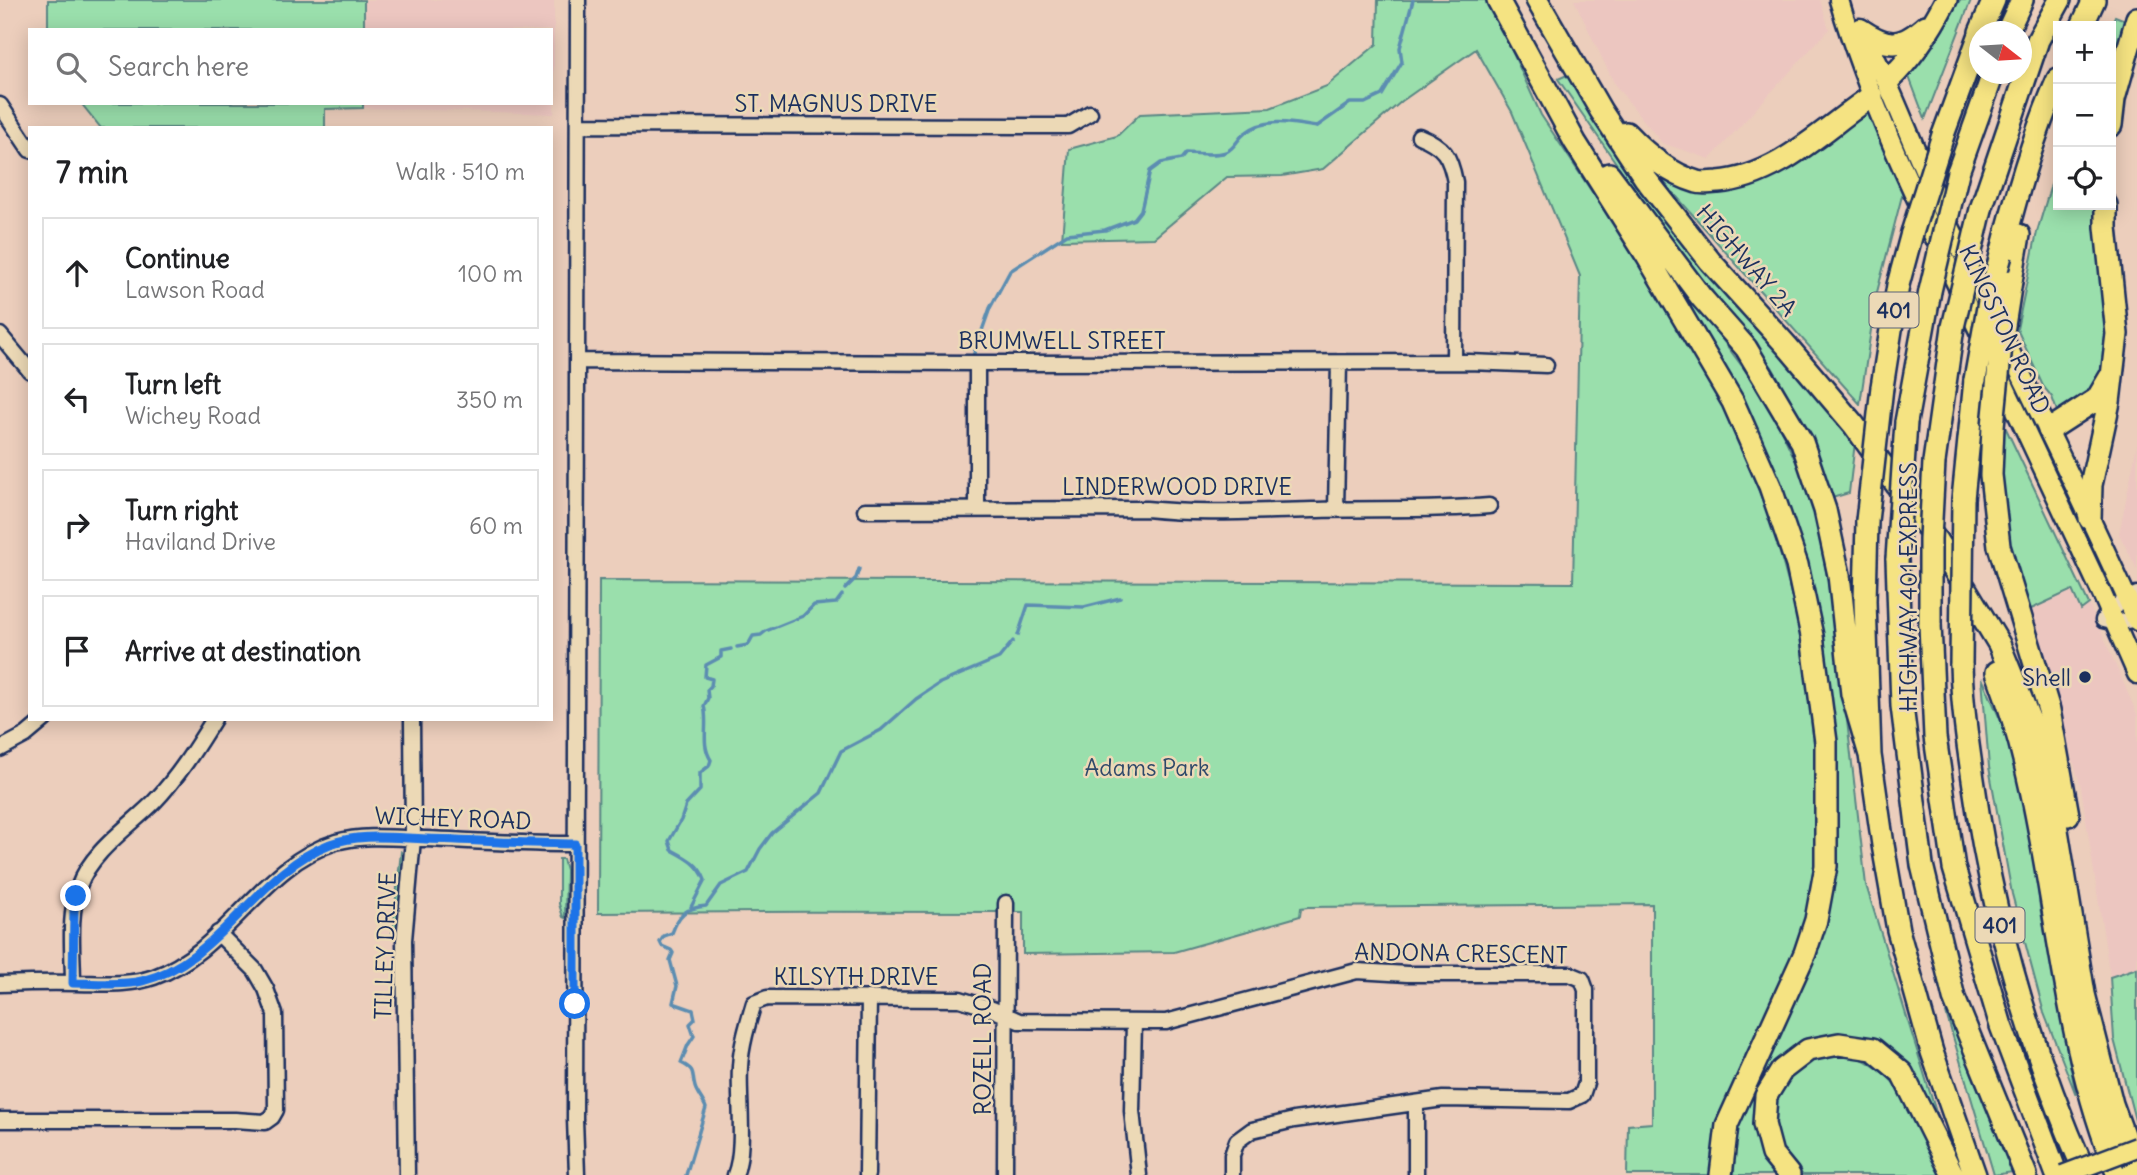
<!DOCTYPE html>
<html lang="en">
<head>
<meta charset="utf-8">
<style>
	:root { --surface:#fff; --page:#f6f6f6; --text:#202124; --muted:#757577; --line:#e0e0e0 }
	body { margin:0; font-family:Delius,sans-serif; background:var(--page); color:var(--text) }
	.controls { position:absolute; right:21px; top:21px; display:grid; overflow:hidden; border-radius:0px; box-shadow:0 4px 18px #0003 }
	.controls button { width:63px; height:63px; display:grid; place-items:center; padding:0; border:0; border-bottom:2px solid var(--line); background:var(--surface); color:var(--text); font:35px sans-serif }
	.compass { position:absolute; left:1969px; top:21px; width:63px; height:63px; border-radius:50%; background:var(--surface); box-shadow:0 4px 18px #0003; rotate:107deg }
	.stop { position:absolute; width:21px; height:21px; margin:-16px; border:5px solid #1a73e8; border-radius:50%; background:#fff }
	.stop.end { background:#1a73e8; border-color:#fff; box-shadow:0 2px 7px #0008 }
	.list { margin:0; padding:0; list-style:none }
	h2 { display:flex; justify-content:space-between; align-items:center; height:91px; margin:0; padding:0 28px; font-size:30px }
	h2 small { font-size:23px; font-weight:400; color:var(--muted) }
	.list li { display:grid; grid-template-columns:46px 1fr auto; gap:21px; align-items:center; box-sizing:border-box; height:112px; margin:0 14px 14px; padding:0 14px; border:2px solid var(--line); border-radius:0px }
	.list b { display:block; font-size:26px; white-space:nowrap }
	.list p { margin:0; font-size:23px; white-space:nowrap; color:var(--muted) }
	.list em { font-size:23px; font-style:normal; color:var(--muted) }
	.icon { flex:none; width:38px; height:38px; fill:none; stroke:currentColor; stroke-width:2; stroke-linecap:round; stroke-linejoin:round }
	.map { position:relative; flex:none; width:2137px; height:1175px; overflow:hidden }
	.search { position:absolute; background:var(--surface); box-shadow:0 4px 18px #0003; left:28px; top:28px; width:525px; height:77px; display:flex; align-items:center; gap:18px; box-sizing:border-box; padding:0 24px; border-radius:0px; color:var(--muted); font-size:26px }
	.panel { position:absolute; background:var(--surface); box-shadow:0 4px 18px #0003; left:28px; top:126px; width:525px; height:595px; border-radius:0px }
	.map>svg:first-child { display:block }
	.built { fill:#ecc6c0 }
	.green { fill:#9adfac; stroke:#5a8785; stroke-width:2 }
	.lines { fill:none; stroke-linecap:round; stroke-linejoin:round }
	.stream { stroke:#5c8db1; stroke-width:3.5 }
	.minor-casing { stroke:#1b2f5e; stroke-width:19 }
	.major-casing { stroke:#1b2f5e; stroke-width:23 }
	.highway-casing { stroke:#1b2f5e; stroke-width:26 }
	.minor { stroke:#ecd9b6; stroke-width:14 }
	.major { stroke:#f5e382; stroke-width:18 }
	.highway { stroke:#f5e382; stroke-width:21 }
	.major-bridge-casing { stroke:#1b2f5e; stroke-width:23; stroke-linecap:butt }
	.highway-bridge-casing { stroke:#1b2f5e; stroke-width:26; stroke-linecap:butt }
	.major-bridge { stroke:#f5e382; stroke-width:18 }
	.highway-bridge { stroke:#f5e382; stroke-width:21 }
	.route { stroke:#1a73e8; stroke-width:9 }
	.poi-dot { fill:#1b2f5e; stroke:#ecd9b6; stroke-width:2.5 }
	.labels { text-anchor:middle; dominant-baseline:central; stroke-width:5; stroke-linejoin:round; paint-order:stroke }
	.shield { fill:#ecd9b6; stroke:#5a6278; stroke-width:2 }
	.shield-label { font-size:21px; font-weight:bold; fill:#1b2f5e }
	.street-label { font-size:23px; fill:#1b2f5e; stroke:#ecd9b6 }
	.poi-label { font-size:23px; fill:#1b2f5e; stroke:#ecd9b6; text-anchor:end }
	.park-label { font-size:23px; fill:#2e496a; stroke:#ecd9b6 }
</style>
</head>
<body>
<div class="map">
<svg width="2137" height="1175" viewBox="0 0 2137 1175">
	<rect width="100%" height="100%" fill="#eccebc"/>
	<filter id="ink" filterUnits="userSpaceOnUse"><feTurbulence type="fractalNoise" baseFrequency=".0143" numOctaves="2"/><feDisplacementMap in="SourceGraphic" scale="14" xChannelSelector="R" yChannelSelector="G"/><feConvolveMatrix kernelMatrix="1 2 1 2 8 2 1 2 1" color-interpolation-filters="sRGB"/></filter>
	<g filter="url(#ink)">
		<path class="built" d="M364 0H554V114L363 108V103H551V30H364Z
			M1574 0H1820L1829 29 1710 159 1662 143 1615 85Z
			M2137 445V569L2119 534Z
			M2073 590 2081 609 2089 604 2137 714V968L2110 977 2081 787 2029 611Z"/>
		<path class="green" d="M48 0H364V30H48Z
			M1378 0H1489L1541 115 1681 326 1726 412 1771 520 1800 626 1820 745 1819 836 1804 926 1744 1068 1716 1175H1627L1628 1125 1652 1123V904L1308 907 1301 908 1300 916 1290 919 1174 952 1023 954V912C881 911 740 912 598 913L599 580 1573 583 1580 276 1512 112 1476 49 1402 101 1323 169 1282 176 1227 177 1154 238 1062 240 1069 149 1117 136 1140 114 1270 108 1327 86 1377 44Z
			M1960 0H1971L1925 119 1908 74Z
			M2115 16 2128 21 2111 93V26Z
			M1567 75 1661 216 1855 442 1849 493 1832 498 1812 437 1772 367 1652 215 1558 79Z
			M81 103H363V108L325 109V128H101Z
			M1868 108 1904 188 1876 296 1860 404 1662 180 1668 175 1725 190 1758 184Z
			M2058 161V205H2098L2110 333 2102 384 2058 414 2052 397 2043 386 2017 329 2037 232Z
			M1674 275 1765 397 1804 478 1817 519 1837 634 1866 885 1940 1125 1917 1085 1847 1037 1760 1093 1782 1175H1734L1735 1136 1745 1104 1817 938V620L1742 404Z
			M2001 418 2089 604 2081 610 2072 590 2029 610C2020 583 2009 555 2005 527 1999 491 2001 454 2001 418Z
			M1982 678 2015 753 2031 822 2040 907 2076 1095 2044 1013 2012 894 1989 767Z
			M401 852 405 857 398 932 392 933Z
			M559 859H563L566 870 565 918 563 917 559 904Z
			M2137 968V1128L2114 1039 2110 977Z
			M1951 1011 1972 1074 2013 1172 1994 1175 1946 1013Z
			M1845 1051C1909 1076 1915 1118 1942 1175H1803C1768 1148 1765 1096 1799 1066 1812 1055 1828 1054 1845 1051Z"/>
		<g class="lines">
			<path class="stream" d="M973 356 990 308 1010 271 1067 234 1105 230 1134 219 1141 210 1150 171 1161 163 1181 159 1186 153C1198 153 1215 156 1226 152 1236 147 1237 139 1245 133 1265 117 1293 123 1316 127L1350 103H1365L1382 95 1402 62 1400 48 1413 0
				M845 589 856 578 859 569
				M1018 635 1028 605 1084 607 1120 598
				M737 647 748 645 753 636 761 635 766 631 803 616 814 605 836 603 842 595
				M691 907 705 880C699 864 687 858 672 850L669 841 681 820 686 805 700 790V773L709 766 711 760C700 743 709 725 704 706L708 698 707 690 711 686 712 679 705 677 706 665 721 657V651L731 649
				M686 1175 706 1108C703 1100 697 1094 695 1087 691 1073 697 1071 681 1063L688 1045 694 1036 690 1024 695 1019 693 1010 673 1003 677 986 670 960 673 953 671 950 662 946 660 942 664 936 672 933C679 914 685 908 706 906L721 885 748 872 760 849 772 833 821 793 841 751 881 730 916 699 940 683 999 658 1013 641"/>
			<defs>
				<path id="minor" d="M0 105 30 150
					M578 125 1068 126 1090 113
					M1419 136C1444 146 1450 156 1455 182L1454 362
					M0 335 30 371
					M577 361 977 363 1469 362 1546 365
					M977 363V508
					M1336 509 1339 363
					M865 510 1146 509C1201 515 1257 511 1312 510 1371 508 1430 511 1489 506
					M2137 594 2109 610 2103 620 2115 623 2137 619
					M0 749 26 735 45 719
					M73 983C73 952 68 915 79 886 91 852 129 827 154 802 178 777 196 748 214 719
					M0 984C25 983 50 982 75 983 101 983 128 986 154 977 227 951 261 865 336 842 364 834 397 838 426 839 476 841 526 844 575 844
					M1134 1022 1132 1111 1139 1175
					M1416 1104V1175
					M0 1120H235L265 1122 272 1117 276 1110 275 1014 266 989 255 970 218 933
					M407 1175 404 940 413 839 412 719
					M577 1175 575 1119 578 0
					M735 1175C746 1148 738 1097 740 1067 741 1046 748 1023 754 1003L767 998 960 999 992 1009 1019 1021 1166 1022 1357 971 1407 974H1570L1582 979 1586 990V1083L1582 1095 1569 1101 1443 1099 1294 1120 1252 1130 1237 1141 1232 1155V1175
					M867 1175 869 998
					M1005 1175 1006 903"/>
				<path id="major" d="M1839 0C1874 119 1932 231 1985 344
					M1860 28C1891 84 1912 145 1939 203 2004 343 2075 480 2137 621
					M1997 370 2102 594 2137 674"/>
				<path id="highway" d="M1498 0 1575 142 1647 256 1733 402 1770 486 1797 565 1812 636 1826 742V866L1816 920 1805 953 1727 1125 1721 1175
					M1537 0 1601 111 1645 178 1710 261 1787 346 1854 425 1936 540 1999 644 2037 738 2055 818 2084 994 2112 1104 2137 1173
					M2082 26 2094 0
					M1861 30C1888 48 1901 48 1926 26
					M1980 32 1994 0
					M2007 32 2022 0
					M1888 81C1911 59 1931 29 1946 0
					M2111 125 2114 99 2137 18
					M1626 133C1646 154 1669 174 1697 182 1703 184 1711 182 1718 182 1779 177 1824 128 1872 96
					M1943 135 1980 34
					M1958 172 1993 74
					M1609 174 1701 297 1746 348 1802 442 1825 510 1839 575 1852 694 1870 755
					M1981 209 2038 40 2060 0
					M2001 255C2016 195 2033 136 2058 79
					M2011 281 2019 235
					M1882 387 1898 285 1912 233
					M1906 422 1930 291
					M1993 426 1991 475 1999 546 2049 710 2068 815
					M2049 430 2097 399 2110 377
					M1934 462 1953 327
					M1963 499 1975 380
					M2090 519 2091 485 2109 402 2117 334 2106 227V205
					M1867 521 1865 601 1870 755 1883 845 1898 930 1932 1052 1975 1175
					M1897 559 1902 706 1922 865 1954 998 2026 1175
					M1930 624 1935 737 1954 868 2001 1026 2057 1175
					M1961 664C1962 706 1968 746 1974 786 1993 920 2031 1051 2086 1175
					M1997 672C2059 835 2051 1015 2118 1175
					M1789 1175 1772 1154 1764 1124 1766 1096 1782 1070 1808 1050 1839 1044 1873 1049 1902 1073 1953 1175"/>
			</defs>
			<use href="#minor" class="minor-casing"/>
			<use href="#major" class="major-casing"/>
			<use href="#highway" class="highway-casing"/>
			<use href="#minor" class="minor"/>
			<use href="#major" class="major"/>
			<use href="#highway" class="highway"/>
			<defs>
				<path id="major-bridge" d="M2063 1175 2137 1147
					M2127 1175 2137 1170"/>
				<path id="highway-bridge" d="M1912 233 1943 135
					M1930 291 1958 172
					M1953 327 1981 209
					M1975 380 1990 296 2001 255
					M1993 426 2001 345 2011 281
					M1867 521 1882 387
					M1897 559 1906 422
					M1930 624V539L1934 462
					M1961 664 1963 499"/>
			</defs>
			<use href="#major-bridge" class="major-bridge-casing"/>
			<use href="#highway-bridge" class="highway-bridge-casing"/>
			<use href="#major-bridge" class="major-bridge"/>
			<use href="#highway-bridge" class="highway-bridge"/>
		</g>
	</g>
	<g class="lines" filter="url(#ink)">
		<path class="route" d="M76 896 74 911 73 983C95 983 120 986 142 981 220 962 256 872 330 844 360 833 394 838 426 839 476 840 525 844 575 844V1004"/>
	</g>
	<circle class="poi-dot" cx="2085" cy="677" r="7"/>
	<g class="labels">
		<g class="shield">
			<rect x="1869.5" y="292.5" width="49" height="35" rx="5"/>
			<rect x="1975.5" y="907.5" width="49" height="35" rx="5"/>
		</g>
		<g class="shield-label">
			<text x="1894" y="310">401</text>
			<text x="2000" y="925">401</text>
		</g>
		<g class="street-label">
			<text x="836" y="103">ST. MAGNUS DRIVE</text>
			<text transform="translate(1747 260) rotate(49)">HIGHWAY 2A</text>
			<text transform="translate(2005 329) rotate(65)">KINGSTON ROAD</text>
			<text x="1062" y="340">BRUMWELL STREET</text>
			<text x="1177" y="486">LINDERWOOD DRIVE</text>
			<text transform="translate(1908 587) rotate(-90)">HIGHWAY 401 EXPRESS</text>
			<text transform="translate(453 818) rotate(2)">WICHEY ROAD</text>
			<text transform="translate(385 946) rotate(-88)">TILLEY DRIVE</text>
			<text transform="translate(1461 953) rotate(1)">ANDONA CRESCENT</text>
			<text x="856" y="976">KILSYTH DRIVE</text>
			<text transform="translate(982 1039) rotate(-90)">ROZELL ROAD</text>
		</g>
		<g class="poi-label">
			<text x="2071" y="677">Shell</text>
		</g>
		<g class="park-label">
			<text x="1147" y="767">Adams Park</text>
		</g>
	</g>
</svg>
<div class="controls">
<button>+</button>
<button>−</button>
<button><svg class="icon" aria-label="locate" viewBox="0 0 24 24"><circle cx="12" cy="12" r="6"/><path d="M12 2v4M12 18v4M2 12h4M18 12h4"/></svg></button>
</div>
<svg class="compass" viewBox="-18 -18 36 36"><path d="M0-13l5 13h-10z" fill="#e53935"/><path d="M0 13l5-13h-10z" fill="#757577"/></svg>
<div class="stop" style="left:575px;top:1004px"></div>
<div class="stop end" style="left:76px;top:896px"></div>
<div class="search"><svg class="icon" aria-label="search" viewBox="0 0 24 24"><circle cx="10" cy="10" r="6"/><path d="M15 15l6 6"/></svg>Search here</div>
<section class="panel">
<h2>7 min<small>Walk · 510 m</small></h2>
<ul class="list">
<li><svg class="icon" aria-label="ahead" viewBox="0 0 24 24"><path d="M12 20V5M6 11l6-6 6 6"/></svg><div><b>Continue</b><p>Lawson Road</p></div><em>100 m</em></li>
<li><svg class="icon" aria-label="left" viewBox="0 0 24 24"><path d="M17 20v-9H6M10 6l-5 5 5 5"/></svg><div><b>Turn left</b><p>Wichey Road</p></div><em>350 m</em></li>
<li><svg class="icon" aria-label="right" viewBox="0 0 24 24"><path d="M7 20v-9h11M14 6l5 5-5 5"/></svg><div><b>Turn right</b><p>Haviland Drive</p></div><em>60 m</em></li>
<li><svg class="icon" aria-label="arrive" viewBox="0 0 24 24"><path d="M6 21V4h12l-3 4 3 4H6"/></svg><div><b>Arrive at destination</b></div></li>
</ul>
</section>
</div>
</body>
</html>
